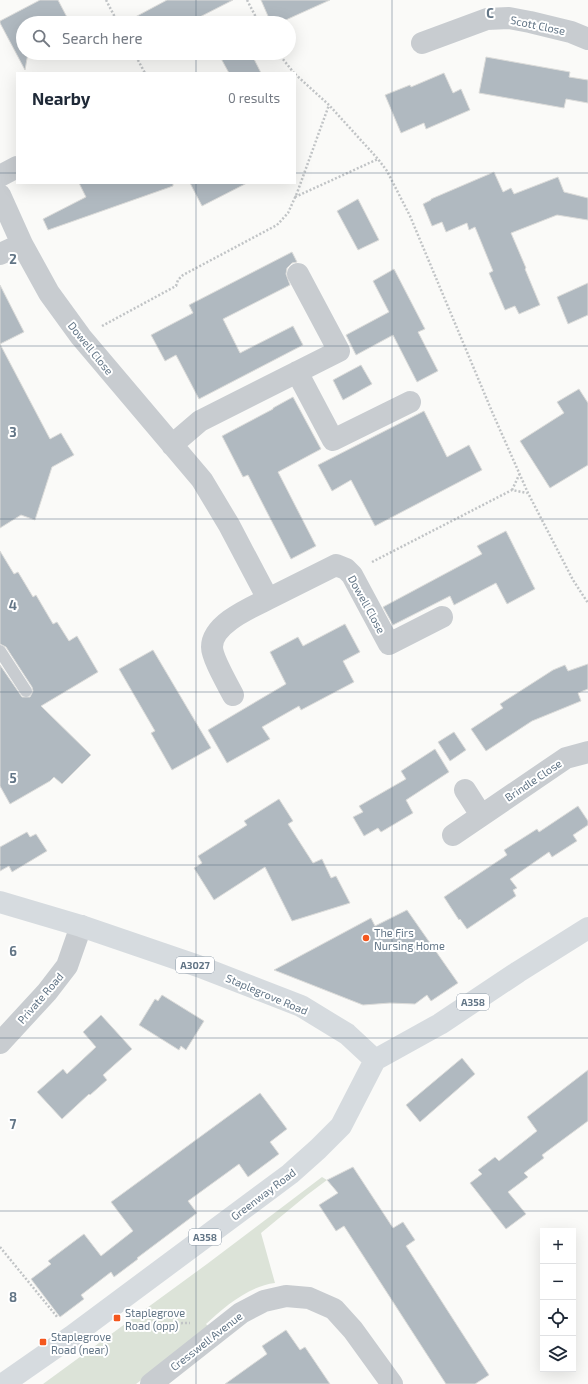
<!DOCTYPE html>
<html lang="en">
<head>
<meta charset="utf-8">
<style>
	:root { --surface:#fff; --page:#f6f6f7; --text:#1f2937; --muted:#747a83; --line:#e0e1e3 }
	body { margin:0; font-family:"Exo 2",sans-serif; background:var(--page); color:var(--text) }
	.controls { position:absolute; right:12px; bottom:12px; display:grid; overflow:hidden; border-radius:0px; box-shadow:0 4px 16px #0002 }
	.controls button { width:36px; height:36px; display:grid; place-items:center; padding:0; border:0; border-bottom:1px solid var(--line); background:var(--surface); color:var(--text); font:20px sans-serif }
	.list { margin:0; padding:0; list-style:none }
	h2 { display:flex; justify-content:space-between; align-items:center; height:52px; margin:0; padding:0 16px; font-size:17px }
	h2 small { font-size:13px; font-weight:400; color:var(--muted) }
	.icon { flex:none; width:22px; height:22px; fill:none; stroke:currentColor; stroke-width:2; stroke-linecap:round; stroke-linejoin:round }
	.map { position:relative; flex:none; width:588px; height:1384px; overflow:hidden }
	.search { position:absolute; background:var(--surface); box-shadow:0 4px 16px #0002; left:16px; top:16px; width:280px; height:44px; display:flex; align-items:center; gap:10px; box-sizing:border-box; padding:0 14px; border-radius:22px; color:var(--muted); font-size:15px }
	.panel { position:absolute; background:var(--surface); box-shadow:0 4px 16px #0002; left:16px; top:72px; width:280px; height:112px; border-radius:0px }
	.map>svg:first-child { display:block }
	.green { fill:#dce3d8 }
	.building { fill:#b0b9c0; stroke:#dcdcda }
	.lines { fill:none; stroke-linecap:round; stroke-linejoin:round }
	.path { stroke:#c1c4c6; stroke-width:2.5; stroke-dasharray:2 2; stroke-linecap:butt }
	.service { stroke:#c8ccd0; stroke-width:12 }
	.minor { stroke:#c8ccd0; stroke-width:22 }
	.primary { stroke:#d6dbdf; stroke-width:22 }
	.grid { fill:none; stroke:#627586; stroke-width:1; stroke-opacity:0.55 }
	.poi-dot { fill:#f4571e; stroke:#fff; stroke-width:1.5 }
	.labels { text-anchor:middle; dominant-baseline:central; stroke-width:4; stroke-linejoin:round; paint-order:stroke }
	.shield { fill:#fff; stroke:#919eaa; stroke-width:1 }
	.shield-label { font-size:10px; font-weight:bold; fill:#627586 }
	.street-label { font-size:11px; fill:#627586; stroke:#fff }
	.poi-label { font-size:11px; fill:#627586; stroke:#fff; text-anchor:start }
	.grid-label { font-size:13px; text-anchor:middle; font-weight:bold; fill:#627586; stroke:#fff; stroke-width:4; stroke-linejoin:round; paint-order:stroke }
</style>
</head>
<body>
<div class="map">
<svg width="588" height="1384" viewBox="0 0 588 1384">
	<rect width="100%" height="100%" fill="#fafaf8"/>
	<path class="green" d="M322 1177 327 1180 307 1195 261 1233 275 1283C249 1286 224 1307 206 1324L210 1328 136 1384H43L207 1264Z"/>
	<path class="building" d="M40 0H58L70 23H23V53H28L25 70 0 23V21Z
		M167 0H233L188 23H124Z
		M261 0H330L279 23H271Z
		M218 53H251L261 73H229Z
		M486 57 570 72 569 77 588 80V103L566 99 564 108 479 93Z
		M444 73 453 93 461 89 470 110 426 129 424 123 401 133 385 95 410 85 411 87Z
		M494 172 503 192 511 188 514 194 558 177 564 192 588 198V220L557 215 511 233 526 268 525 269 540 305 519 314 515 306 505 310 489 273 493 271 475 227 469 230 467 223 446 232 442 222 432 226 423 204 431 200V199Z
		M79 183H173V186L48 230 43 219 86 197Z
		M190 183H247L202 206Z
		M358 199 379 240 358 250 337 211Z
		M292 252 297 262 292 263 287 268 286 274 290 285 223 319 240 353 293 326 303 345 199 399 176 355 165 361 151 335 193 313 189 305Z
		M394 269 425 329 418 332 438 371 417 382 393 335 356 355 346 335 389 312 373 281Z
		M588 283V315L568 324 557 297Z
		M0 285 24 332 0 344 50 439 61 433 74 455 52 467 35 520 21 515 0 528Z
		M361 365 372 384 343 400 333 380Z
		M579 389 588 403V465L550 488 520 441 564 413 557 402Z
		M293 397 321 449 278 472 316 546 291 559 248 475 243 477 222 436 273 409V408Z
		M424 411 447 457 469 445 482 470 375 526 351 480 332 491 318 465Z
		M506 531 535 589 507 604 496 583 454 605 450 596 393 625 383 607 482 554 477 546Z
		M0 551 14 574 18 572 33 597 36 595 53 624 57 622 69 641 77 636 98 672 41 706 91 755 62 784 54 777 50 781 10 804 0 786V665L22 697H30L33 691 32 687 6 647 0 644Z
		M345 624 360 652 343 661 354 682 301 710 299 706 262 727 270 739 227 763 208 730 286 684 270 652 298 637 303 646Z
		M153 650 211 748 172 770 151 733 155 731 119 669Z
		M588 664V689L578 693 581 701 532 721 486 751 471 729 503 708 500 704 553 670 565 665 568 671Z
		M454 732 466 750 450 761 438 742Z
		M435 749 449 772 406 800 413 813 381 832 378 828 364 836 353 817 363 812 359 806 406 779 401 771Z
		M279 799 293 821 288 824 313 863 322 859 331 878 336 876 350 903 292 921 265 867 214 900 194 868 202 863 198 856 247 825 244 821Z
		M578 806 588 821V825L573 835 577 841 552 857 549 852 510 879 517 888 513 890 516 896 467 929 460 919 459 920 444 897 507 855 504 850 537 829 539 832Z
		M27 832 30 837 36 834 47 851 12 872 9 866 0 871V847Z
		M407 910 458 983 431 1001 427 995 415 1004 390 1003 363 1005 274 970 371 918 375 926Z
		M162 995 204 1021 186 1050 181 1046 179 1050 139 1025 155 999 158 1001Z
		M101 1015 132 1049 103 1075 107 1080 90 1095 89 1094 62 1119 37 1092 63 1069 67 1074 96 1047 83 1032Z
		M462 1058 475 1074 420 1122 406 1105Z
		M588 1070V1121L542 1155 544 1158 524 1173 528 1177 508 1192 526 1214 506 1229 470 1183 482 1174 478 1170 495 1157 499 1161 537 1131 527 1117Z
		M260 1093 287 1129 270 1142 279 1154 248 1177 239 1164 188 1201 197 1213 137 1258 138 1259 114 1277 111 1272 81 1295 84 1299 60 1317 31 1279 51 1264 48 1261 84 1234 101 1256 133 1231 111 1202Z
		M353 1167 393 1228 403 1222 415 1240 406 1246 489 1375 475 1384H446L344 1226 336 1231 319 1205 338 1193 327 1180Z
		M286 1330 300 1350 305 1347 330 1384H225L267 1354 262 1346Z"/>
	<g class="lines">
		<path class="path" d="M106 0 118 23
			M247 0 259 23
			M134 53 145 73
			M278 53 294 73
			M295 74 329 105 378 159 387 171 410 216 493 414 528 493 573 580 588 603
			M295 197 378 159
			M102 326 176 286 178 280 183 275 277 225 288 213 297 193 329 105
			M512 490 520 473
			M372 562 512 490 527 493
			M0 1247 58 1318
			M129 1324 190 1323"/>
		<path class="service" d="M0 651 26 691"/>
		<path class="minor" d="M422 43 487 19 509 18 530 22 571 32 588 39
			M0 176 17 167
			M0 195 22 244 49 293 81 337 202 480 229 525 268 599 336 565 346 569 352 575 389 644 442 617
			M0 254 22 244
			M297 372 333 440 410 402
			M172 445 200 421 339 351 298 274
			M233 695C228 685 212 658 212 647 212 624 250 608 268 599
			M465 790 481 815
			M453 835 566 758 588 752
			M0 1043 47 992 67 966 81 926
			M151 1384 241 1313 264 1301 286 1296 309 1298 334 1309 353 1330 392 1384"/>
		<path class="primary" d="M0 902 81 926 198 966 301 1006 347 1034 375 1060
			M375 1060 440 1024 518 972 588 928
			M3 1384 72 1336 290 1174 318 1149 341 1126 375 1060"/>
	</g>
	<path class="grid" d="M196 0V23M392 0V1384M196 53V73M0 173H17M295 173H588M196 183V1384M0 346H588M0 519H588M0 692H588M0 865H588M0 1038H588M0 1211H588"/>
	<g class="poi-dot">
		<circle cx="366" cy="938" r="4"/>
		<rect x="113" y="1314" width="8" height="8" rx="2"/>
		<rect x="39" y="1338" width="8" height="8" rx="2"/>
	</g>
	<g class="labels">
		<g class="shield">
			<rect x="176" y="957" width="38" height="16" rx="3"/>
			<rect x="457" y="994" width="32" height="16" rx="3"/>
			<rect x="189" y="1229" width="32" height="16" rx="3"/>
		</g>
		<g class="shield-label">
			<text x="195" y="965">A3027</text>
			<text x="473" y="1002">A358</text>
			<text x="205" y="1237">A358</text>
		</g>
		<g class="street-label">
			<text transform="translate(538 25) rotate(12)">Scott Close</text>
			<text transform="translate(91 348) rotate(51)">Dowell Close</text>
			<text transform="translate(367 604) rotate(61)">Dowell Close</text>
			<text transform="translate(533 780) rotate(-34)">Brindle Close</text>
			<text transform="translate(267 994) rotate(23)">Staplegrove Road</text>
			<text transform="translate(40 998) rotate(-49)">Private Road</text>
			<text transform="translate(263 1194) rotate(-37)">Greenway Road</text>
			<text transform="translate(206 1341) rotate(-38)">Cresswell Avenue</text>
		</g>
		<g class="poi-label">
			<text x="374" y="932">The Firs<tspan x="374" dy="13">Nursing Home</tspan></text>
			<text x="125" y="1312">Staplegrove<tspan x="125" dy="13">Road (opp)</tspan></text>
			<text x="51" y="1336">Staplegrove<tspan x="51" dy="13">Road (near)</tspan></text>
		</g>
	</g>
	<g class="grid-label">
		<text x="490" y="18">C</text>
		<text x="13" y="264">2</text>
		<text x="13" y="437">3</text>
		<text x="13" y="610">4</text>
		<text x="13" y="783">5</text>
		<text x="13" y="956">6</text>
		<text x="13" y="1129">7</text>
		<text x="13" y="1302">8</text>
	</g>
</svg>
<div class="controls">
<button>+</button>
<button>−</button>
<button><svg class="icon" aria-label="locate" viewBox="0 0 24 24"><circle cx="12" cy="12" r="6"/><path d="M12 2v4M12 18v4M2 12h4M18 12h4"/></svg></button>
<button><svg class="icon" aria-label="layers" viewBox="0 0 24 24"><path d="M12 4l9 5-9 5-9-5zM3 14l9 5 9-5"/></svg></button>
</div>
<div class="search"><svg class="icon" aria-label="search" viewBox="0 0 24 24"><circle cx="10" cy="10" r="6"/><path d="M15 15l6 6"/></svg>Search here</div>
<section class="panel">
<h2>Nearby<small>0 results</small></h2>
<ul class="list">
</ul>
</section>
</div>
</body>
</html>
